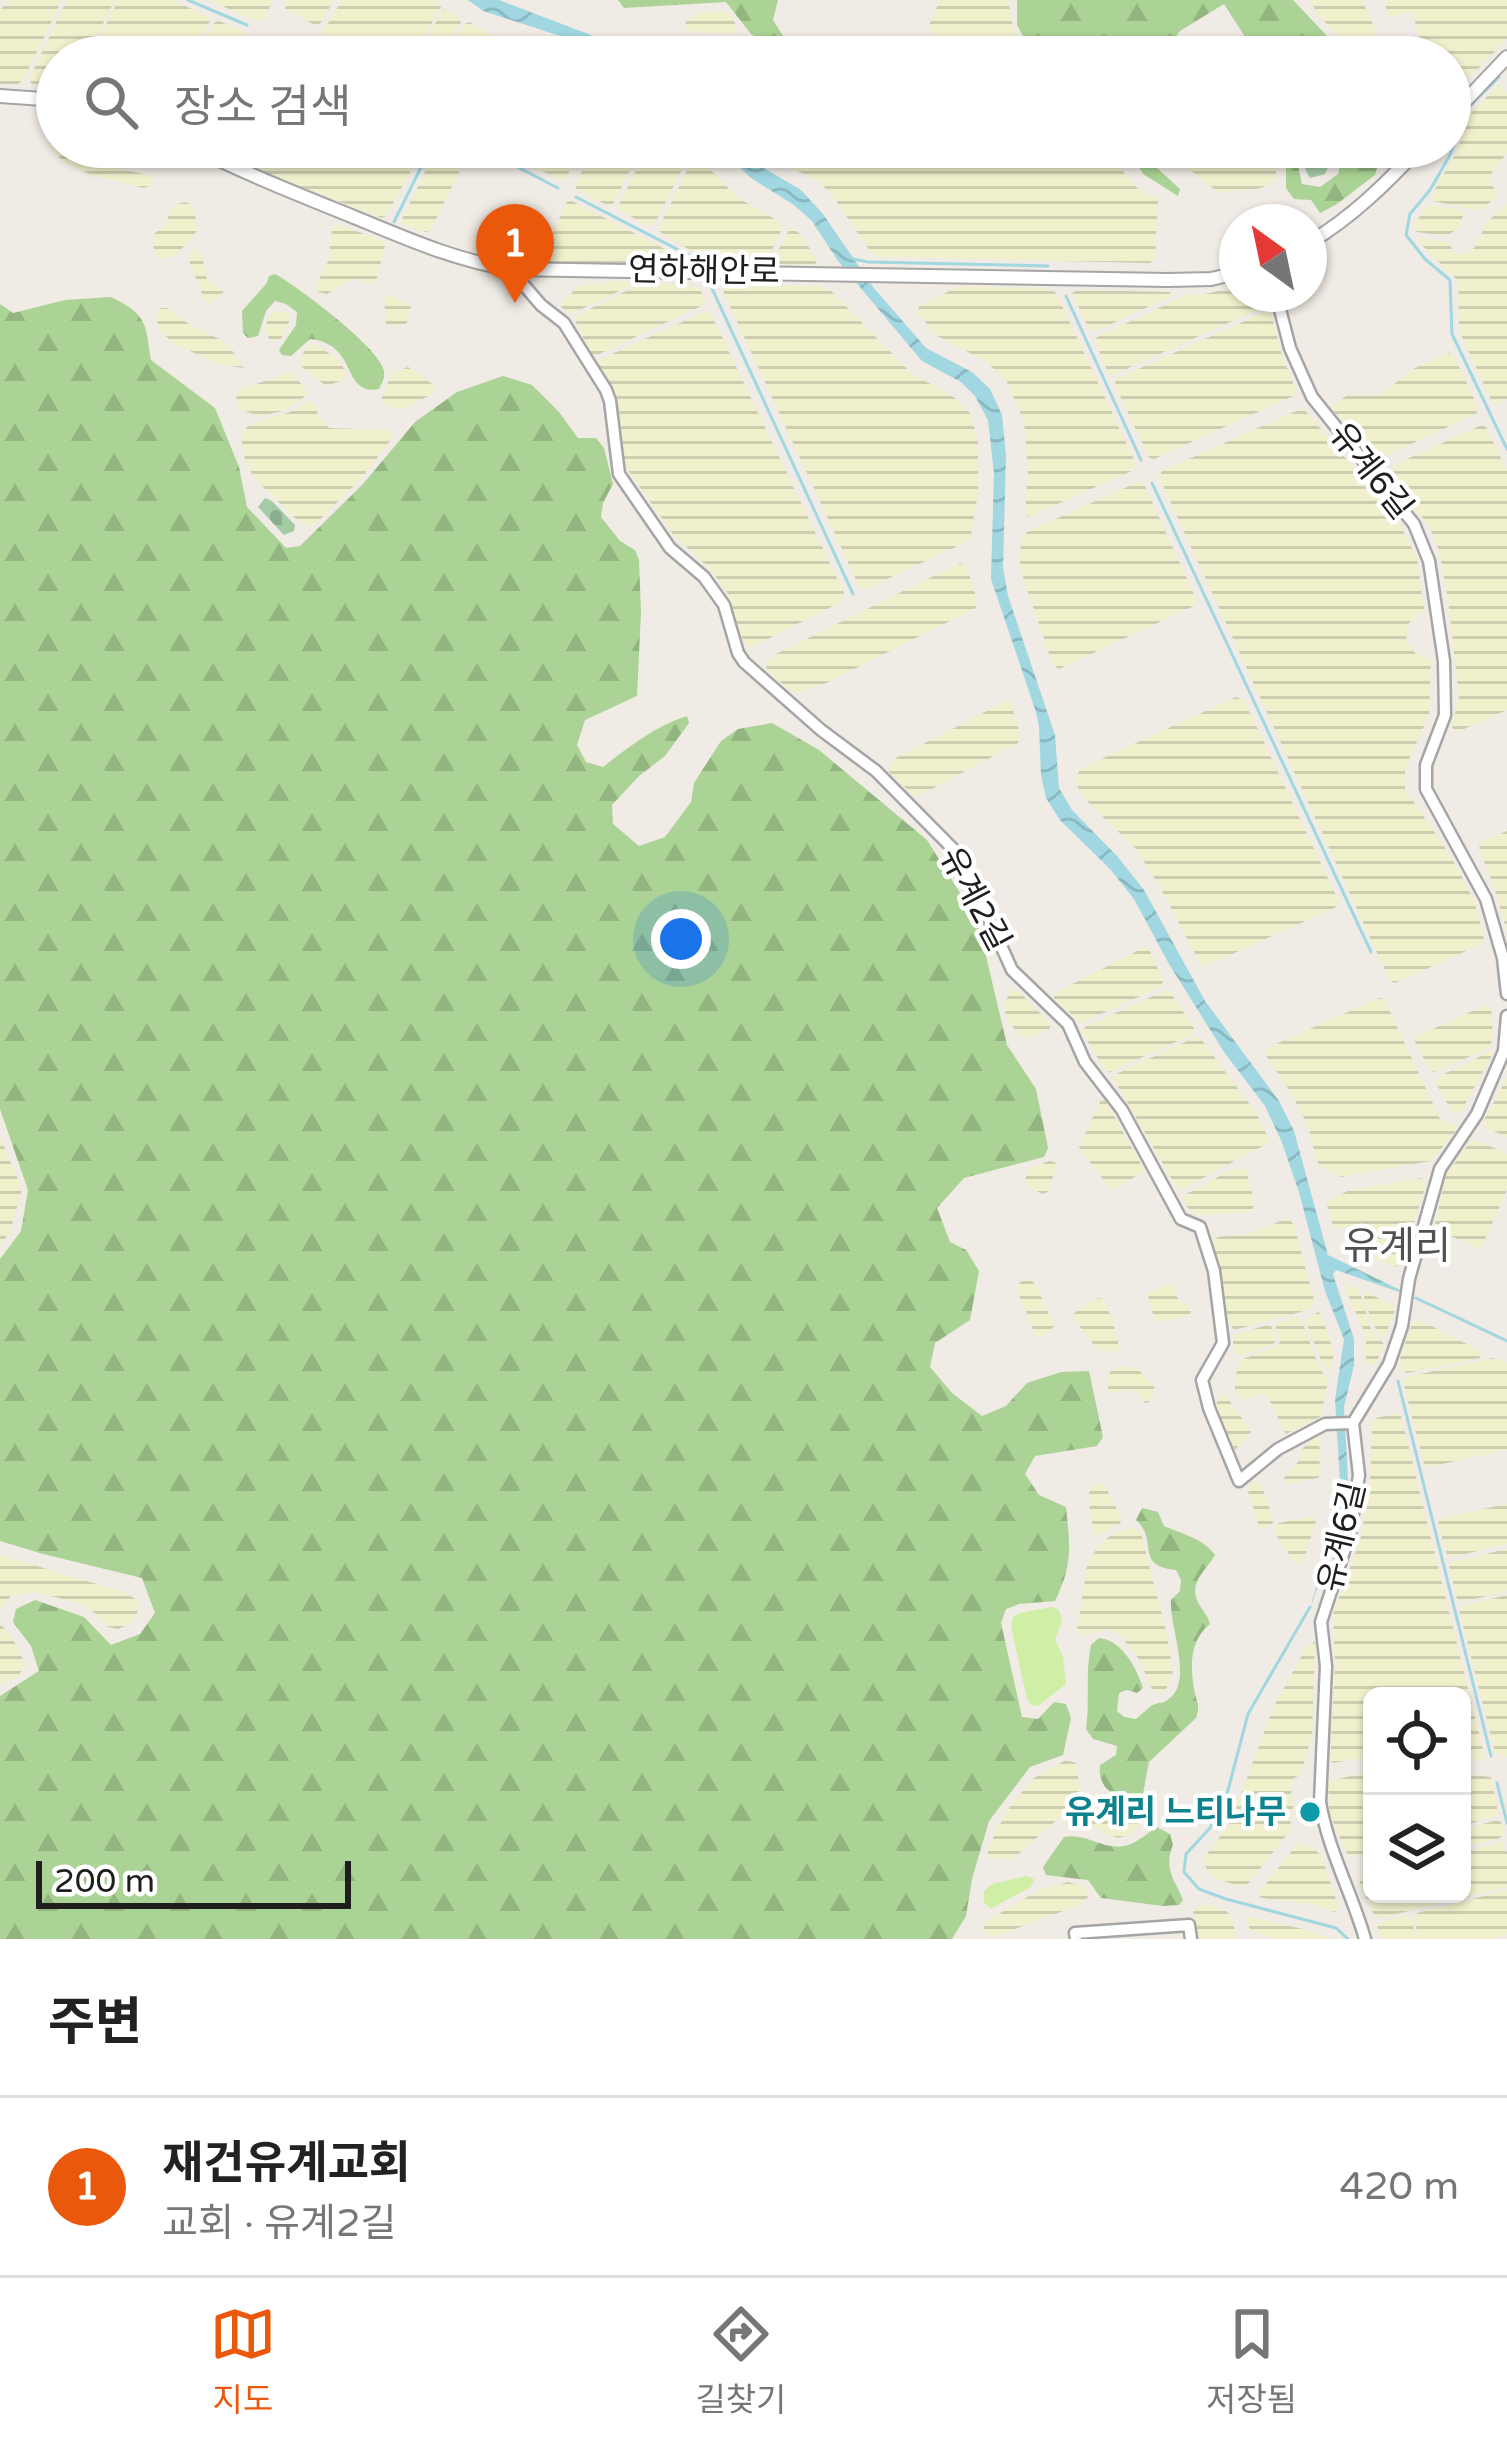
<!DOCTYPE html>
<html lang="ko">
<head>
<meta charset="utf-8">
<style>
	:root { --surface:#fff; --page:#f6f6f6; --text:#222; --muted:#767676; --line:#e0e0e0; --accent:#ea580c }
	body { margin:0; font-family:"Varela Round","Noto Sans KR",sans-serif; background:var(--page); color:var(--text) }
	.controls { position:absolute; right:36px; bottom:36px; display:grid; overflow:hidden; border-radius:18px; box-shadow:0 3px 9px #0004 }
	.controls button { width:108px; height:108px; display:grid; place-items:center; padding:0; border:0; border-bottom:3px solid var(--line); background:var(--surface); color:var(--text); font:60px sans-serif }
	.compass { position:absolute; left:1219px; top:204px; width:108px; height:108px; border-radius:50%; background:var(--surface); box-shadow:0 3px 9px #0004; rotate:327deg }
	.scale { position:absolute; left:36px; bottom:30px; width:315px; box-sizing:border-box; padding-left:12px; border:6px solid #1e1e1e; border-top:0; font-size:33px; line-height:42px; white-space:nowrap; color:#1e1e1e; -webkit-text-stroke:9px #fff; paint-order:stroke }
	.you { position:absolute; left:681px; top:939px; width:42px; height:42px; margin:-30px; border:9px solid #fff; border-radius:50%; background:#1a73e8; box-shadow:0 0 0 18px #1a73e833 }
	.badge { display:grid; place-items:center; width:78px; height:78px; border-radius:50%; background:var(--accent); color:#fff; font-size:39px; font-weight:700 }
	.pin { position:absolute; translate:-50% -99px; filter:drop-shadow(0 3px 6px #0008) }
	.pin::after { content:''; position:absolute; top:63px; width:42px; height:36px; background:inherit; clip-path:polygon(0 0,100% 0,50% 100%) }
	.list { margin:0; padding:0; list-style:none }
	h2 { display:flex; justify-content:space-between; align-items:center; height:156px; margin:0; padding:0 48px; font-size:51px }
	h2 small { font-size:39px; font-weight:400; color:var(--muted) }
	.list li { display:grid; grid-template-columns:78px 1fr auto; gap:36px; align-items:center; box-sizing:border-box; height:180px; padding:0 48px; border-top:3px solid var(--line) }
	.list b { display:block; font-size:45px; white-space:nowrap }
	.list p { margin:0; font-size:39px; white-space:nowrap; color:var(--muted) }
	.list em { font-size:39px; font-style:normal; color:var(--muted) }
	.icon { flex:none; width:66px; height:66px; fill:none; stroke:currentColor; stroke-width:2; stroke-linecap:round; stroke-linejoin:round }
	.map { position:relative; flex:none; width:1507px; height:1939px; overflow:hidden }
	.search { position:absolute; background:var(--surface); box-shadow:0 3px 9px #0004; left:36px; right:36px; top:36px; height:132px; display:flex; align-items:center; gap:30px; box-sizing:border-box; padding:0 42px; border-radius:66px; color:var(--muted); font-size:45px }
	.sheet { height:336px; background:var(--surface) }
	nav { display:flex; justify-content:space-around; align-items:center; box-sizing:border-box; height:168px; border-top:3px solid var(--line); background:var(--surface); font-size:33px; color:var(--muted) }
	nav a { display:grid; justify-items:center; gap:6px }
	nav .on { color:var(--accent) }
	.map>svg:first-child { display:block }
	.farmland { fill:url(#farmland-rules) }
	.grass { fill:#ceefa5 }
	.forest { fill:url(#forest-firs) }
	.cemetery { fill:url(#cemetery-stones) }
	.water { fill:url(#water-waves) }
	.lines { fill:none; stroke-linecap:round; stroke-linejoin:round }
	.stream { stroke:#a0d7e1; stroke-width:3 }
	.minor-casing { stroke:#a5a5a5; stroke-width:15 }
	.tertiary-casing { stroke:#a5a5a5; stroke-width:16 }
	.minor { stroke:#fff; stroke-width:10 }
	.tertiary { stroke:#fff; stroke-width:12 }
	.culture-dot { fill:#0f9aa8; stroke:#fff; stroke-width:4.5 }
	.labels { text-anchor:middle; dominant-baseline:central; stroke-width:9; stroke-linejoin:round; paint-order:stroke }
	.street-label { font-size:33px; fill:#1e1e1e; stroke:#fff }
	.culture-label { font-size:33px; font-weight:bold; fill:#0d838f; stroke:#fff; text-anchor:end }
	.quarter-label { font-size:39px; fill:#515151; stroke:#fff }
</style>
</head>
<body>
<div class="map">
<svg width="1507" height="1939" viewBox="0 0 1507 1939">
	<defs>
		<pattern id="farmland-rules" width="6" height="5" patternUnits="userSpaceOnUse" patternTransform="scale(3)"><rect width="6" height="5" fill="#f0f0cd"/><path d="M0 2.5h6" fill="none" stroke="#cdcdb0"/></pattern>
		<pattern id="forest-firs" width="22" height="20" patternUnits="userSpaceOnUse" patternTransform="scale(3)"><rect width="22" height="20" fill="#abd395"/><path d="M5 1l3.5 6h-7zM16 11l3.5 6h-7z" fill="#93b580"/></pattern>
		<pattern id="cemetery-stones" width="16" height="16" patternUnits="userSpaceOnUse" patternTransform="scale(3)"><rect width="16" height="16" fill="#a3cba6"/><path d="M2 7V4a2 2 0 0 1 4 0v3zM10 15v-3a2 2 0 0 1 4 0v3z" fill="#8cae8e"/></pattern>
		<pattern id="water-waves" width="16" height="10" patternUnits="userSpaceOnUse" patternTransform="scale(3)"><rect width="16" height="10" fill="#a0d7e1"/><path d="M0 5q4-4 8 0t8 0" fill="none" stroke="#89b8c1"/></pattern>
	</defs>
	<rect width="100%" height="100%" fill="#f0ebe4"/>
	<path class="farmland" d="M9 0H62L23 80 18 84H0V10Z
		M67 0H115L86 57H57V88L32 84 29 79Z
		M118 0H173L209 17 210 21 192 57H90Z
		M208 0H273L264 20 257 21Z
		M287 0H334L320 24 315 25 285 9Z
		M342 0H435L441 7 412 57H318L312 50Z
		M940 0H1008L1013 28 1022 52 1011 57 983 54 935 37 929 25Z
		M1310 0H1362L1381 43 1383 57H1357L1317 13Z
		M1384 0H1507V39L1466 81 1450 93V57H1425L1413 15 1408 12 1392 18 1388 15Z
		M444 8 458 16 461 22 443 57H416Z
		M720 11 731 14 737 27 736 32 728 34 689 31 685 27 686 20 698 14Z
		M219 21 245 32 247 37 236 57H197L214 23Z
		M470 22 486 32 554 57H447L464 24Z
		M674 45 728 51 747 57H674L665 46Z
		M1499 84 1507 93V153L1488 178 1497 193 1496 197 1480 211 1433 201V192L1455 155 1472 112Z
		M50 141 57 143V147H66L125 170 153 176 149 186 144 188 91 175 63 162 49 145Z
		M218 147H424L386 216 382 218 246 166Z
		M437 147H466L469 152 430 231 425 232 403 224 401 221Z
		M494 147H581L566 179 560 180Z
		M594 147H642L613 204 609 206 577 190 575 185Z
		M648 147H690L691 152 654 225 649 226 620 211 618 206Z
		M752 147H1061L1106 158 1119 167 1137 188 1158 199 1155 258 1150 263 883 257 872 254 837 202 819 181 771 159Z
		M1161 147H1280L1275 178 1270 184 1258 189 1218 192Z
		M694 157H698L738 198 778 221 783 227 768 259 763 262H710L660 232 659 227Z
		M572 201 688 261 685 264 542 263 540 259 567 202Z
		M186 202 193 205 198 230 176 255 163 259 157 256 153 246 154 234 166 225 170 210 178 204Z
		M1507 204V399L1497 404 1492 402 1459 330 1458 281 1418 241 1420 238 1449 243 1453 251 1459 255 1468 253 1475 247 1487 222Z
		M1428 205 1458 209 1464 213 1458 229 1446 236 1417 232 1413 226Z
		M336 224 384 241 385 246 376 281 370 284 357 279 345 282 327 294 319 292 315 287 328 262 332 229Z
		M793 229 799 233 816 258V263L813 265 776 264 773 260 789 230Z
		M193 249H197L202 256 207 280 224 292 209 304 205 301 190 264 189 253Z
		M626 280 630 286 571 314 560 306 578 286Z
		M647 281 699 288 706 300 703 305 595 356 590 353 575 320 577 315Z
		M725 285 818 286 830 290 911 373 955 398 970 413 978 441V493L971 534 968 541 866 589 859 586 723 291Z
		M960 286 1050 289 1056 293 1136 464 1134 470 1028 517 1025 514 1028 470 1024 421 1006 380 985 361 937 336 917 312 920 305Z
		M1237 287V294H1268V305L1113 375 1108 373 1095 341 1097 337 1189 294 1200 295Z
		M1078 290 1170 292 1171 296 1094 332 1089 329 1072 293Z
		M386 296H392L411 307 407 323 399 326 386 324 384 298Z
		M161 308H168L189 324 227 343 244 368 219 364 176 345 160 331 156 317Z
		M277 310 290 314V320L281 339 275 341 270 340 265 331 268 318Z
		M706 311 711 314 844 593 841 602 750 648 742 638 727 592 711 570 673 534 625 466 618 400 597 366 599 360Z
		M1267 311 1272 314 1281 353 1296 390 1293 396 1154 459 1149 458 1115 385 1116 379Z
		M310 344H316L341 362 346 376 340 381 326 386 299 364V359Z
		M1449 353 1454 356 1478 407 1477 413 1384 457 1376 455 1332 410 1333 404 1348 395 1378 396 1415 368Z
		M408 367 435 386 432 394 401 410 385 405 381 400 392 373Z
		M290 372 306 389 307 395 283 411 259 416 240 409 236 399 239 390Z
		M308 401 316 406 318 416 329 428 389 430 394 436 360 480 312 527 298 521 254 478 245 460 241 436 249 424 290 412Z
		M1303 408 1397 519 1417 558 1424 610 1409 623 1406 640 1415 653 1431 660 1429 715 1405 768V789L1451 857 1474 900 1484 939 1482 944 1395 983 1390 981 1159 477 1162 471Z
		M1482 425 1486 427 1507 471V710L1455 733 1452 726 1459 697 1448 600 1439 551 1429 526 1387 475 1394 465Z
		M1138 482 1145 486 1196 599 1194 606 1059 669 1053 665 1026 586 1020 566 1021 540 1027 532Z
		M960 563 966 565 977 599 976 608 824 684 798 693H793L767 670 766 663 774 655Z
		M1236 697 1244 700 1339 902 1336 907 1206 966 1201 965 1160 887 1136 849 1086 800 1078 788 1077 777 1080 769Z
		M1008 700 1011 703 1020 734 1018 743 918 796 913 795 888 771 896 758Z
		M1507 831V931L1494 887 1479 848 1482 842Z
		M1145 947 1149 949 1163 981 1160 987 1081 1023 1054 998 1055 993Z
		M1010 990 1019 992 1049 1022 1050 1029 1029 1037 1019 1035 1009 1022 1004 1007Z
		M1166 990 1170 992 1194 1028 1193 1034 1110 1072 1105 1070 1082 1032 1085 1027Z
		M1379 998 1384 999 1440 1119 1455 1126 1456 1131 1431 1161 1341 1177 1321 1167 1316 1159 1309 1128 1290 1091 1265 1054 1267 1048Z
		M1486 1005 1491 1008 1493 1038 1489 1048 1434 1072 1430 1070 1415 1042 1417 1036Z
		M1196 1037 1201 1039 1256 1113 1269 1139 1268 1143 1181 1190 1177 1188 1112 1076Z
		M1491 1051 1492 1055 1460 1113 1452 1112 1436 1083 1438 1077Z
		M1507 1078V1137L1487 1128 1483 1122Z
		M1101 1100H1105L1143 1168V1172L1114 1189H1110L1079 1147Z
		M0 1137 22 1189 10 1232 0 1245Z
		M1476 1140 1507 1154V1190L1482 1246 1476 1248 1439 1230 1435 1224 1446 1175 1469 1143Z
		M1049 1161 1055 1162 1056 1167 1048 1192 1042 1194 1030 1187 1025 1179 1031 1168Z
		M1240 1168 1246 1170 1253 1197V1208L1249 1212 1197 1215 1187 1207 1183 1196 1231 1170Z
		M1421 1178 1426 1185 1401 1264 1396 1267 1373 1258V1236L1345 1226 1340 1229 1333 1227 1327 1205 1329 1200 1350 1190Z
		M1288 1218 1294 1225 1315 1303 1311 1309 1234 1330 1228 1320 1222 1273 1210 1244 1218 1237 1248 1234Z
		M1030 1279 1036 1285 1054 1326 1042 1338 1036 1336 1017 1290 1020 1282Z
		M1171 1284 1179 1301 1189 1305 1191 1312 1188 1316 1158 1322 1154 1318 1148 1295 1150 1291Z
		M1346 1284 1359 1289 1371 1329 1384 1344 1376 1364H1366V1336L1345 1288Z
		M1364 1291 1392 1305 1395 1310 1385 1336 1383 1337 1373 1325 1363 1294Z
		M1098 1298 1103 1299 1112 1318 1119 1347 1117 1352 1103 1351 1094 1345 1074 1319 1073 1314Z
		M1318 1312 1321 1314 1334 1353 1330 1370H1327L1322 1362 1305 1320Z
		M1298 1316 1301 1318 1318 1365 1328 1382 1320 1417 1286 1434 1267 1395 1261 1393 1243 1401 1235 1390V1377L1241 1360 1277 1346 1280 1342 1276 1327 1278 1323Z
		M1420 1320 1482 1352 1480 1358 1407 1373 1400 1368 1399 1361 1412 1324Z
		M1267 1325 1272 1327 1276 1341 1272 1345 1238 1356 1233 1352V1335Z
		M1493 1358 1507 1363V1450L1428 1467 1424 1464 1403 1381 1407 1377Z
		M1120 1366 1138 1369 1154 1387V1395L1149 1402 1145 1403 1136 1390 1111 1392 1108 1389 1110 1372Z
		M1222 1393 1225 1394 1251 1432 1235 1450 1215 1407Z
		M1396 1413 1401 1416 1485 1758 1482 1760 1462 1758V1696H1372V1756L1333 1763 1330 1759 1335 1664 1333 1614 1361 1537 1370 1484 1372 1422 1377 1418Z
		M1317 1436 1319 1437 1320 1475 1318 1478 1285 1484 1284 1478 1299 1461 1303 1448Z
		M1257 1480 1267 1498 1273 1522 1270 1527 1263 1529 1259 1526 1248 1491 1249 1485Z
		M1100 1482 1104 1484 1122 1519 1120 1523 1098 1536 1095 1535 1090 1513 1089 1493 1091 1487Z
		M1507 1504V1544L1452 1557 1447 1555 1438 1523 1441 1518Z
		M1312 1516 1316 1521 1304 1559 1296 1564 1276 1535V1526L1279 1523Z
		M1132 1528 1140 1530 1166 1631 1173 1672 1165 1692H1156L1151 1687 1139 1659 1121 1636 1108 1629 1080 1636 1077 1631 1087 1566 1099 1544 1116 1532Z
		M1507 1549V1591L1462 1602 1457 1599 1449 1566 1452 1562Z
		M0 1555 127 1593 135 1599 139 1607 137 1613 130 1624 118 1629 108 1627 95 1613 78 1603 36 1592 11 1596 0 1609Z
		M1507 1595V1757L1495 1752 1459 1610 1462 1606Z
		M0 1623 17 1646 25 1665 18 1677 0 1685Z
		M1315 1642 1312 1734 1301 1774 1293 1779 1291 1793 1294 1800 1289 1832 1247 1885 1241 1887 1215 1878 1207 1871 1204 1858 1230 1823 1274 1706 1306 1648Z
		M1066 1760 1076 1763 1080 1789 1071 1807 1013 1859 986 1858 995 1833 1011 1805 1034 1778Z
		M1372 1771V1851L1351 1857 1347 1854 1330 1815 1328 1786 1330 1781Z
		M1462 1773 1491 1777 1498 1812 1496 1816 1462 1826Z
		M1122 1803 1137 1818 1138 1826 1133 1833 1118 1838 1104 1833 1090 1823 1091 1814 1104 1805Z
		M1497 1820 1501 1822 1504 1833 1500 1838 1462 1848V1830Z
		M1502 1842 1507 1852V1887L1380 1918 1374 1915 1360 1883V1879L1372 1876V1894H1462V1853Z
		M1298 1843 1311 1847 1322 1856 1339 1909 1334 1912 1312 1904 1261 1898 1258 1894Z
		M1068 1882 1084 1886 1088 1897 1080 1905 993 1937 983 1932 984 1924 997 1915 1041 1889Z
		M1507 1890V1935L1489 1939H1419L1414 1917 1417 1913Z
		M1210 1905 1226 1911 1231 1916 1237 1939H1200L1193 1912 1197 1906Z
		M1408 1915 1411 1918 1416 1939H1381L1377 1925 1381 1922Z
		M1246 1916 1303 1929 1333 1939H1275L1250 1930Z"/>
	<path class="grass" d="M1052 1607 1059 1610 1062 1621 1055 1639 1063 1657 1066 1684 1038 1706 1031 1705 1027 1699 1011 1627 1013 1617 1020 1613Z
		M1027 1876 1034 1879 1031 1887 990 1909 984 1902V1891L992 1884Z"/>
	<path class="forest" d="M618 0H778L773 20 790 47 781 49 751 34 726 2 624 8Z
		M1017 0H1293L1347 57H1258L1224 4 1180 31 1161 57H1034L1017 25Z
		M1122 147H1134L1180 189 1178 196 1143 174 1131 153Z
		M1286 147H1294L1302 184 1320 187 1338 174 1342 156 1337 147H1383L1375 175 1337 204 1320 213 1311 200 1294 199 1286 188Z
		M275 274C297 286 380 348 384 371 385 379 382 382 379 389 341 396 359 344 310 339L291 356 282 355 279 350 296 325 297 312 286 304 275 301 266 311 258 336 248 338 243 333 242 311 267 283 269 276Z
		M111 297C148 315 145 323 151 360L215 408 239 467 247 507 286 548 300 546 363 484 415 422 457 392 503 376 532 385 559 412 578 438H596L604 448 613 484 603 503 601 517 620 541 635 550 639 560 641 612 637 696 585 720 577 745 586 762 603 767C629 747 655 726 687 716L689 723 665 756 639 776 612 805 613 824 639 846 665 837 691 802 694 783 721 741 738 729 772 723 819 750 927 840 978 922 1007 1045 1036 1089 1048 1148 1044 1157 964 1178 937 1208 950 1242 966 1250 979 1271 970 1320 935 1343 930 1367 952 1393 982 1416 1006 1406 1027 1383 1061 1372 1089 1371 1103 1437 1097 1446 1035 1456 1025 1474 1039 1495 1066 1507C1070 1546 1073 1565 1055 1601L1019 1604 1006 1609 1001 1623 1022 1717 1038 1719 1054 1702 1066 1704 1071 1718 1063 1755 1030 1767 989 1821 972 1879 966 1916 952 1939H0V1696L39 1671 31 1646 13 1622 16 1609 35 1600 84 1617 111 1645 140 1634 155 1613 142 1578 43 1554 0 1541V1259L21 1231 28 1190 0 1109V304L13 313 65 300Z
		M1142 1508 1158 1512 1164 1526C1182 1534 1203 1538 1215 1555 1206 1571 1187 1583 1199 1604 1203 1611 1208 1616 1210 1624 1190 1640 1190 1664 1194 1689 1196 1702 1201 1704 1196 1718L1149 1762 1143 1794C1120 1802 1097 1792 1100 1765L1116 1755 1117 1746 1093 1739 1086 1729C1090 1700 1085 1674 1091 1645L1099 1638C1122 1640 1136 1667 1143 1688L1137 1693 1127 1690 1119 1693 1117 1711 1124 1717 1136 1719C1137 1718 1150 1707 1151 1706 1164 1699 1159 1707 1170 1698 1193 1679 1169 1626 1171 1600L1180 1591 1181 1580 1176 1570C1133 1565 1160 1542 1136 1520Z
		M1157 1827 1170 1834 1173 1845C1163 1868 1175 1880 1183 1900L1179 1905 1163 1906 1101 1898 1088 1880 1046 1875 1043 1867 1064 1837C1088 1832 1106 1854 1131 1844 1140 1840 1149 1832 1157 1827Z"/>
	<path class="cemetery" d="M1302 147H1328L1332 159 1325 174 1310 178 1306 171Z
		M265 498 272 501 295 525 294 531 284 535 258 507Z"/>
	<path class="water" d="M468 0H499L649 57H616L597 48 483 11Z
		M718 147H739L750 160 801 190 823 214 873 287 926 348 972 372 990 389 1002 415 1006 456 1003 568 1008 596 1055 735 1059 788 1072 810 1117 856 1144 890 1205 1001 1279 1101 1294 1131 1328 1255 1419 1299 1336 1270 1333 1274 1354 1339V1365L1344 1407 1348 1480 1342 1517 1311 1606 1335 1515 1340 1481 1335 1400 1344 1339 1325 1291 1299 1192 1281 1140 1265 1106 1224 1052 1169 964 1134 899 1110 869 1060 820 1046 798 1041 775 1039 726 1035 709 991 579 994 473 988 420 975 396 961 382 922 361 838 261 812 221 794 205 751 178Z"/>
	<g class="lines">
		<path class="stream" d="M188 0 247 25
			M1499 77 1468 108 1450 155 1430 190 1410 214 1406 235 1425 259 1450 280 1452 334 1507 449
			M479 147 558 188
			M576 197 698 260
			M394 222 431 147
			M853 259 868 262 1048 266
			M709 282 853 594
			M1066 296 1141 460
			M1152 483 1371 952
			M1416 1298 1507 1341
			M1398 1381 1491 1756
			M1310 1607 1248 1714 1227 1794 1210 1828 1186 1854 1184 1872 1199 1889 1226 1899 1336 1928 1348 1939
			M1497 1783 1507 1823"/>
		<defs>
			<path id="minor" d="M510 269 541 305 564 323 606 390 610 401 619 474 670 548 704 577 724 605 738 653 744 662 821 730 876 771 961 857 1012 970 1068 1024 1085 1062 1122 1110 1181 1219 1200 1227 1214 1271 1223 1343 1202 1380 1209 1408 1239 1481 1278 1449 1325 1424 1353 1423
				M1276 294 1290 348 1312 397 1414 524 1429 561 1444 661 1445 715 1426 765V789L1486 899 1503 958 1507 994
				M1076 1939 1075 1933 1189 1925 1191 1939
				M1365 1939C1352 1893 1328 1850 1320 1802L1326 1666 1321 1622 1350 1533 1359 1475 1353 1423 1389 1364 1402 1326 1409 1279 1440 1169 1477 1114 1504 1051 1507 1016"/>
			<path id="tertiary" d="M0 96 57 100
				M1450 117 1507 57
				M193 147C244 173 297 194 349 215 403 237 453 260 510 269L1168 280 1211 279 1237 273
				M1309 243C1352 217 1386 184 1420 147"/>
		</defs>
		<use href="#minor" class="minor-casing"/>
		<use href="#tertiary" class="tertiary-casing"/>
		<use href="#minor" class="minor"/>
		<use href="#tertiary" class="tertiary"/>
	</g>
	<circle class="culture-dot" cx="1310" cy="1812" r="12"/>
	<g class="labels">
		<g class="street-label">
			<text transform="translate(704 271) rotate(1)">연하해안로</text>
			<text transform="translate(1371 471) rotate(52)">유계6길</text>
			<text transform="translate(975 899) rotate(62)">유계2길</text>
			<text transform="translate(1342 1537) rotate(-77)">유계6길</text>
		</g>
		<g class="culture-label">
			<text x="1286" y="1812">유계리 느티나무</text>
		</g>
		<g class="quarter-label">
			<text x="1397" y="1246">유계리</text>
		</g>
	</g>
</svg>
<div class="controls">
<button><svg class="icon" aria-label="locate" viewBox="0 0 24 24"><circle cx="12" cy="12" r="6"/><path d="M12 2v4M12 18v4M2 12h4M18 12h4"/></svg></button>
<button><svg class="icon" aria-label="layers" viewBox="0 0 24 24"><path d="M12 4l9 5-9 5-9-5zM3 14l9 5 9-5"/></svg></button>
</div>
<svg class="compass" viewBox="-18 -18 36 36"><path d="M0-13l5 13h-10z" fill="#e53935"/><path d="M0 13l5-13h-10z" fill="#767676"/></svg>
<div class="scale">200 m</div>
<div class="you"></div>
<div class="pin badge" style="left:515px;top:303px">1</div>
<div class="search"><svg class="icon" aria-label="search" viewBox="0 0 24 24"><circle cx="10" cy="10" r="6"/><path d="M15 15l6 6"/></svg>장소 검색</div>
</div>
<section class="sheet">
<h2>주변<small></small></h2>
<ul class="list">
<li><span class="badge">1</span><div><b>재건유계교회</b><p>교회 · 유계2길</p></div><em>420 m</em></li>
</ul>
</section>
<nav>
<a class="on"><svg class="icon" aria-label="map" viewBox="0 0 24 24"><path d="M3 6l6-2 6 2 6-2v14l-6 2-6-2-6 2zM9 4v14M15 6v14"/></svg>지도</a>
<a><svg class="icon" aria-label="directions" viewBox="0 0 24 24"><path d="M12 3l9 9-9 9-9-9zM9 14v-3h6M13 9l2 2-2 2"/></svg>길찾기</a>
<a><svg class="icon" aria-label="saved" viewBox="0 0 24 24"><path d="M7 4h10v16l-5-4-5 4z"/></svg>저장됨</a>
</nav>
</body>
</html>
